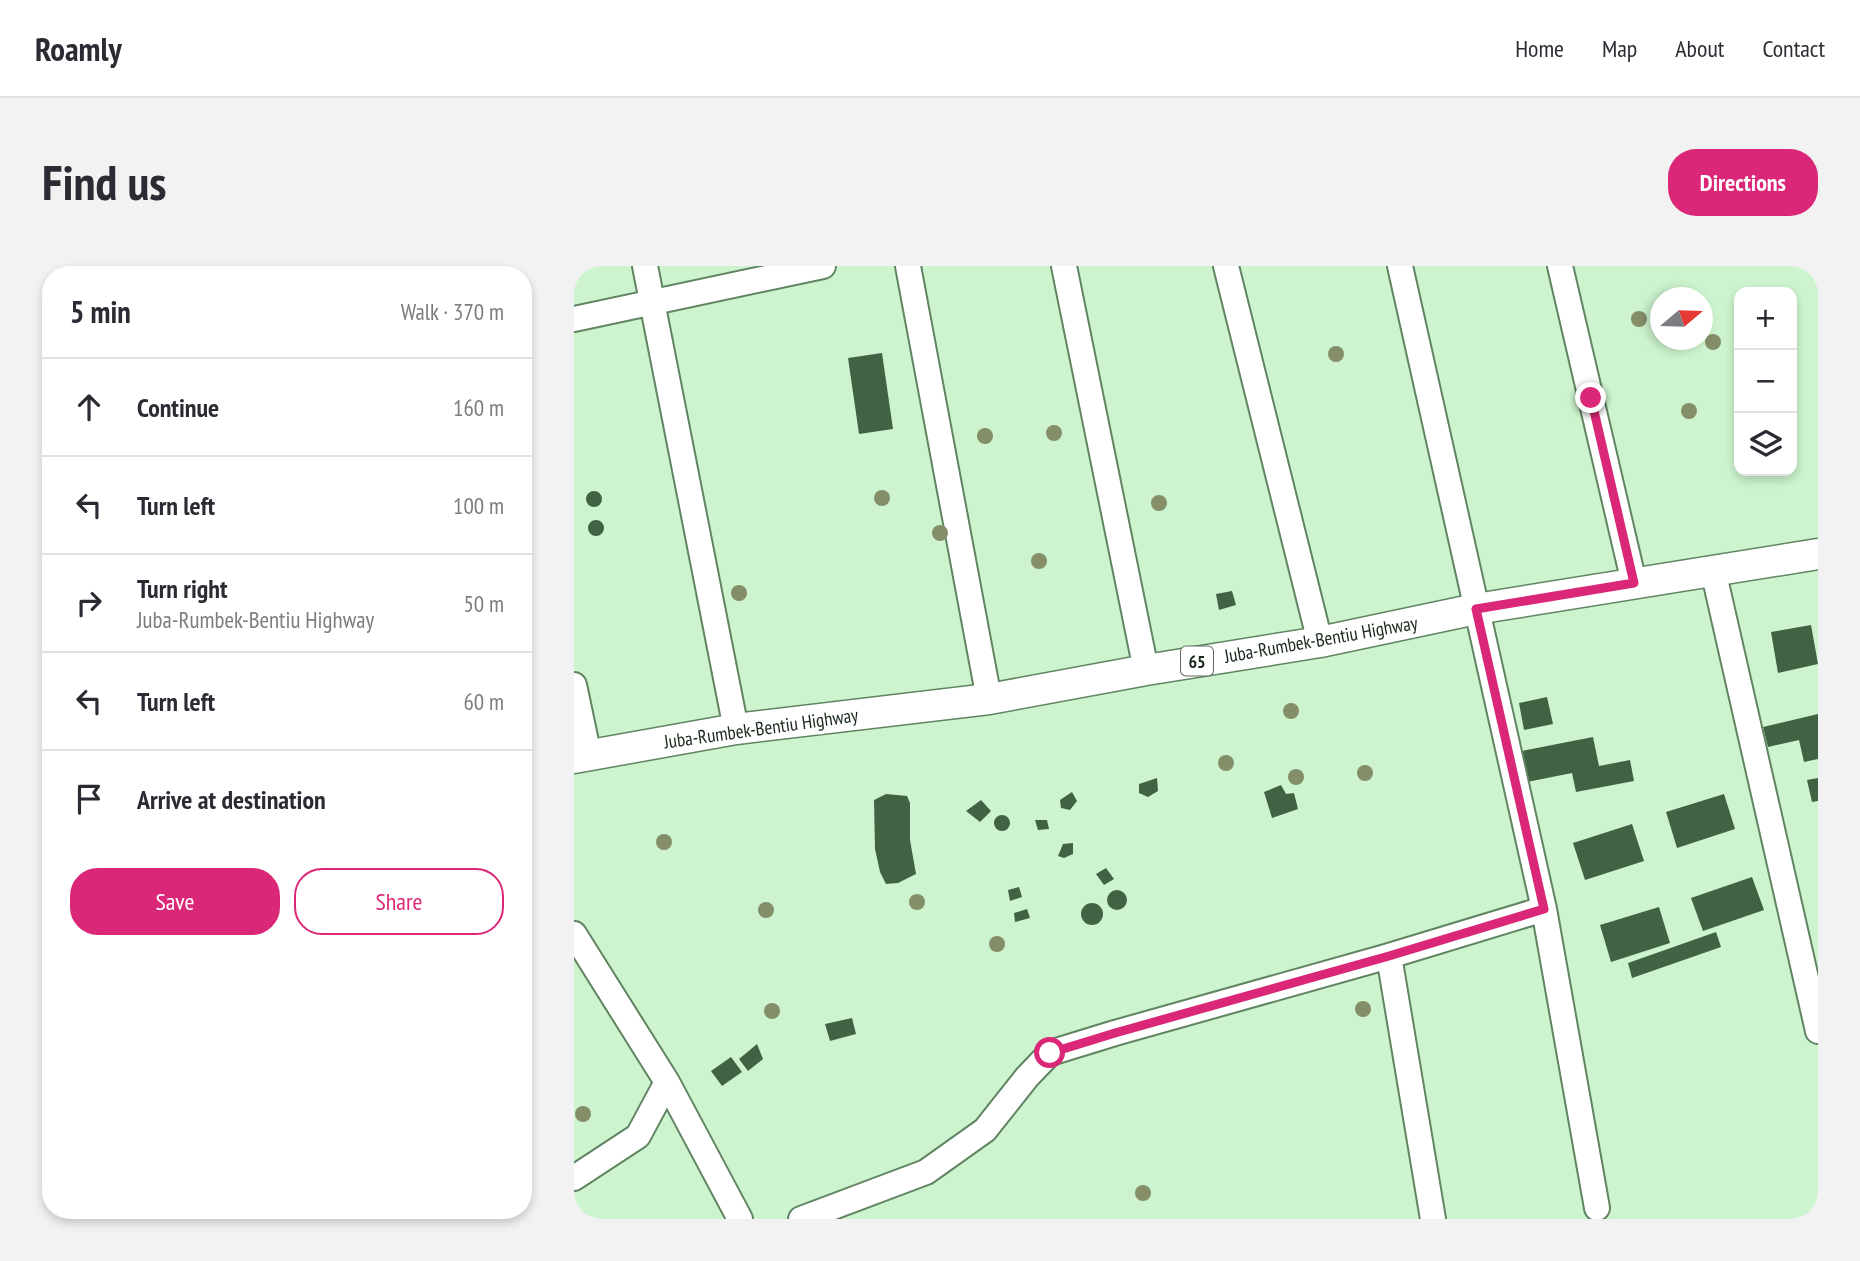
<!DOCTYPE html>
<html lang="en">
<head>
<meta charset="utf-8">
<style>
	:root { --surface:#fff; --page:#f2f2f3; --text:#2b2b33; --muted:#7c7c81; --line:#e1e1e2; --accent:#db2777 }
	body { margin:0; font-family:"PT Sans Narrow",sans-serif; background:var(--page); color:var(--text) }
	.controls { position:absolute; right:21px; top:21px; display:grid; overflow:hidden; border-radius:14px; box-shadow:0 4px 10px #0003 }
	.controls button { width:63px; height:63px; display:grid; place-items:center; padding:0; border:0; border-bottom:2px solid var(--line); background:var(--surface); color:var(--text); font:35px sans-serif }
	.compass { position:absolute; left:1076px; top:21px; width:63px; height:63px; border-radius:50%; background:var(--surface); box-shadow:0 4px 10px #0003; rotate:71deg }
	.stop { position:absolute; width:21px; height:21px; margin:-16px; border:5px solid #db2777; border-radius:50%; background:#fff }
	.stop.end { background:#db2777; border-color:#fff; box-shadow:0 2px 7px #0008 }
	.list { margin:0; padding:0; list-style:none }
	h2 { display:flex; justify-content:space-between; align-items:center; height:91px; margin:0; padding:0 28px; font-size:30px }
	h2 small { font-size:23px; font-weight:400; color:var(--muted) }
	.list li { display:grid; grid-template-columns:46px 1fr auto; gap:21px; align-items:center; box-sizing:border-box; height:98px; padding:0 28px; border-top:2px solid var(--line) }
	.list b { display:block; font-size:26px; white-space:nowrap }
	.list p { margin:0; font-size:23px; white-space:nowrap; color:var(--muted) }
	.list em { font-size:23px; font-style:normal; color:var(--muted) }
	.actions { display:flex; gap:14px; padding:21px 28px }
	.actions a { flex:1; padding:16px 0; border:2px solid var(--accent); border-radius:28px; text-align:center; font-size:24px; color:var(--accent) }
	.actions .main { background:var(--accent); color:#fff }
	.icon { flex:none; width:38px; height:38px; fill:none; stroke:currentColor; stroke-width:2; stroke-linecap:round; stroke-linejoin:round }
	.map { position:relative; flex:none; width:1244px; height:953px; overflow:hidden; border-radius:28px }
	header { display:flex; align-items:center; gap:42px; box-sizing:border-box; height:98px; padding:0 35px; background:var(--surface); border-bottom:2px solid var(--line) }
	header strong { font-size:33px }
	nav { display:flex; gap:38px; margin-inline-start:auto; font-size:24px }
	.intro { display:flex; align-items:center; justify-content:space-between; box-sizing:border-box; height:168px; padding:0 42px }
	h1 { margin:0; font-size:49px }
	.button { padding:18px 32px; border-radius:28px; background:var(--accent); color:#fff; font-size:24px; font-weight:700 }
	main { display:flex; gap:42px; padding:0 42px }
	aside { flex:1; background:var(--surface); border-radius:28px; box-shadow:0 4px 10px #0003 }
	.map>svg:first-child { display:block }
	.building { fill:#416343 }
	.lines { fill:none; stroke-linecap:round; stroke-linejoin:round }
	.minor-casing { stroke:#618462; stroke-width:28 }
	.major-casing { stroke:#618462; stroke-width:33 }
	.minor { stroke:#fff; stroke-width:24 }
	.major { stroke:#fff; stroke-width:30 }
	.tree { fill:#848e69 }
	.route { stroke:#db2777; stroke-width:9 }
	.labels { text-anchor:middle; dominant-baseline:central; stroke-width:7; stroke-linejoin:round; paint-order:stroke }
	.shield { fill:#fff; stroke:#5f695f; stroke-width:2 }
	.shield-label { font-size:18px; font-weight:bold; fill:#1a291b }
	.street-label { font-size:19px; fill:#1a291b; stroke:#fff }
</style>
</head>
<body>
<header>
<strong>Roamly</strong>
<nav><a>Home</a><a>Map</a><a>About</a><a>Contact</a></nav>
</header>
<div class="intro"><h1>Find us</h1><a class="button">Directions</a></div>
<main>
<aside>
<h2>5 min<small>Walk · 370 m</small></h2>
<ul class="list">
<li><svg class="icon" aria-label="ahead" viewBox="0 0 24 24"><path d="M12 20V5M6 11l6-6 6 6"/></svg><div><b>Continue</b></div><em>160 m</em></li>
<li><svg class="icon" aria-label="left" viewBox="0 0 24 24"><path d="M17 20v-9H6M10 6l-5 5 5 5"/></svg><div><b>Turn left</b></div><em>100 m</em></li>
<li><svg class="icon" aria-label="right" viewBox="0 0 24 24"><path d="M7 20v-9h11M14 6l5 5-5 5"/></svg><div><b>Turn right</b><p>Juba-Rumbek-Bentiu Highway</p></div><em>50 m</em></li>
<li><svg class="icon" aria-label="left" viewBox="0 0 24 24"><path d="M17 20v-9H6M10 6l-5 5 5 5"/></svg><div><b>Turn left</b></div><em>60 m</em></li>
<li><svg class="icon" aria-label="arrive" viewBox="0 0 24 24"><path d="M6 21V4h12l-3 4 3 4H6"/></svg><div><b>Arrive at destination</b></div></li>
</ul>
<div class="actions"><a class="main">Save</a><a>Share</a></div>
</aside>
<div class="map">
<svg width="1244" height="953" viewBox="0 0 1244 953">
	<rect width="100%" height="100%" fill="#cdf4ce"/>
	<path class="building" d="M308 87 319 163 285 168 274 92Z
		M12 233a8 8 0 1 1 16 0a8 8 0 1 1-16 0Z
		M14 262a8 8 0 1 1 16 0a8 8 0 1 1-16 0Z
		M658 325 662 339 645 344 642 328Z
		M1237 359 1244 398 1204 407 1197 366Z
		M973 431 979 458 950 464 945 437Z
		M1244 448V493L1230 496 1225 474 1194 481 1189 461Z
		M1019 471 1025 500 1056 494 1060 515 1002 526 998 507 953 516 948 485Z
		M583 512 584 525 574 531 565 527V518Z
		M1244 512V535L1238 536 1233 514Z
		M707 519 712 528 720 527 724 543 698 552 690 526Z
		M498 526 503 535 496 544 487 542 486 534Z
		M312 528 333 530 336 537V574L342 608 324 617 312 618 306 606 301 583 300 534Z
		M1150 528 1161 563 1103 582 1092 546Z
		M407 534 417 545 406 556 392 545Z
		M420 557a8 8 0 1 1 16 0a8 8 0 1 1-16 0Z
		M461 554H473L475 563 464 564Z
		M1058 558 1070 595 1011 614 999 577Z
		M499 577V588L490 592 484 590 489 578Z
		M532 602 540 613 530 619 522 608Z
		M1178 611 1190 644 1129 665 1117 632Z
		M445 621 448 631 436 635 434 624Z
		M533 634a10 10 0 1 1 20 0a10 10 0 1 1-20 0Z
		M507 648a11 11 0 1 1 22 0a11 11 0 1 1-22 0Z
		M1085 641 1096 677 1037 696 1026 659Z
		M453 643 456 652 441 656 440 647Z
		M1142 666 1147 681 1058 712 1054 697Z
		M278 752 282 768 256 775 251 758Z
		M183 778 189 793 174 805 165 793Z
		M157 791 168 806 148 820 137 805Z"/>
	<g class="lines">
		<defs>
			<path id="minor" d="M71 0 162 463
				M334 0 415 433
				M490 0 572 404
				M652 0 746 376
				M826 0 970 643 1023 942
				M986 0 1060 317
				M0 53 249 0
				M1139 304 1244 765
				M0 419 15 490
				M0 668 93 816 166 953
				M815 690 970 643
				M0 912 64 870 93 816
				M227 953 352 906 411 864 453 811 476 787 541 767 815 690 859 953"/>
			<path id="major" d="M0 492 162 463 415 433 572 404 746 376 902 343 1244 288"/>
		</defs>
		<use href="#minor" class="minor-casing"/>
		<use href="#major" class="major-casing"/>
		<use href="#minor" class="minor"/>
		<use href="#major" class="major"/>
	</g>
	<g class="tree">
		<circle cx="1065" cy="53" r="8"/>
		<circle cx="1139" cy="76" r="8"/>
		<circle cx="762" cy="88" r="8"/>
		<circle cx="1115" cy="145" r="8"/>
		<circle cx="480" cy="167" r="8"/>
		<circle cx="411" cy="170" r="8"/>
		<circle cx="308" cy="232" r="8"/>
		<circle cx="585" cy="237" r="8"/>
		<circle cx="366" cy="267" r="8"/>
		<circle cx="465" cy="295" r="8"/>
		<circle cx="165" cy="327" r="8"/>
		<circle cx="717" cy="445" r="8"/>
		<circle cx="652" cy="497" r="8"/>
		<circle cx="791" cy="507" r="8"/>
		<circle cx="722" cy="511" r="8"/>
		<circle cx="90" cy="576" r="8"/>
		<circle cx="343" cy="636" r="8"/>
		<circle cx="192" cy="644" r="8"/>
		<circle cx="423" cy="678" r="8"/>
		<circle cx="789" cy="743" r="8"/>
		<circle cx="198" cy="745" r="8"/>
		<circle cx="9" cy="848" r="8"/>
		<circle cx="569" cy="927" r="8"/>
	</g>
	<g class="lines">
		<path class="route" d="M476 787 541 767 815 690 970 643 902 343 1060 317 1017 132"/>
	</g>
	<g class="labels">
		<rect class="shield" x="607" y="380.5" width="32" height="29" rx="5"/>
		<g class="shield-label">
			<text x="623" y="395">65</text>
		</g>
		<g class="street-label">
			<text transform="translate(747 373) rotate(-10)">Juba-Rumbek-Bentiu Highway</text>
			<text transform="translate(187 462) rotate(-8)">Juba-Rumbek-Bentiu Highway</text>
		</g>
	</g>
</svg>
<div class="controls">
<button>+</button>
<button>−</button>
<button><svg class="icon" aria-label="layers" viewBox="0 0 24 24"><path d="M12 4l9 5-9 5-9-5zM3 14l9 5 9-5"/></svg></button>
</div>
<svg class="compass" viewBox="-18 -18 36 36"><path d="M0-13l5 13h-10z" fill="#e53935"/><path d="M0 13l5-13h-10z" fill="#7c7c81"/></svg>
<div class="stop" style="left:476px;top:787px"></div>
<div class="stop end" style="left:1017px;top:132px"></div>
</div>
</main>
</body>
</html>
